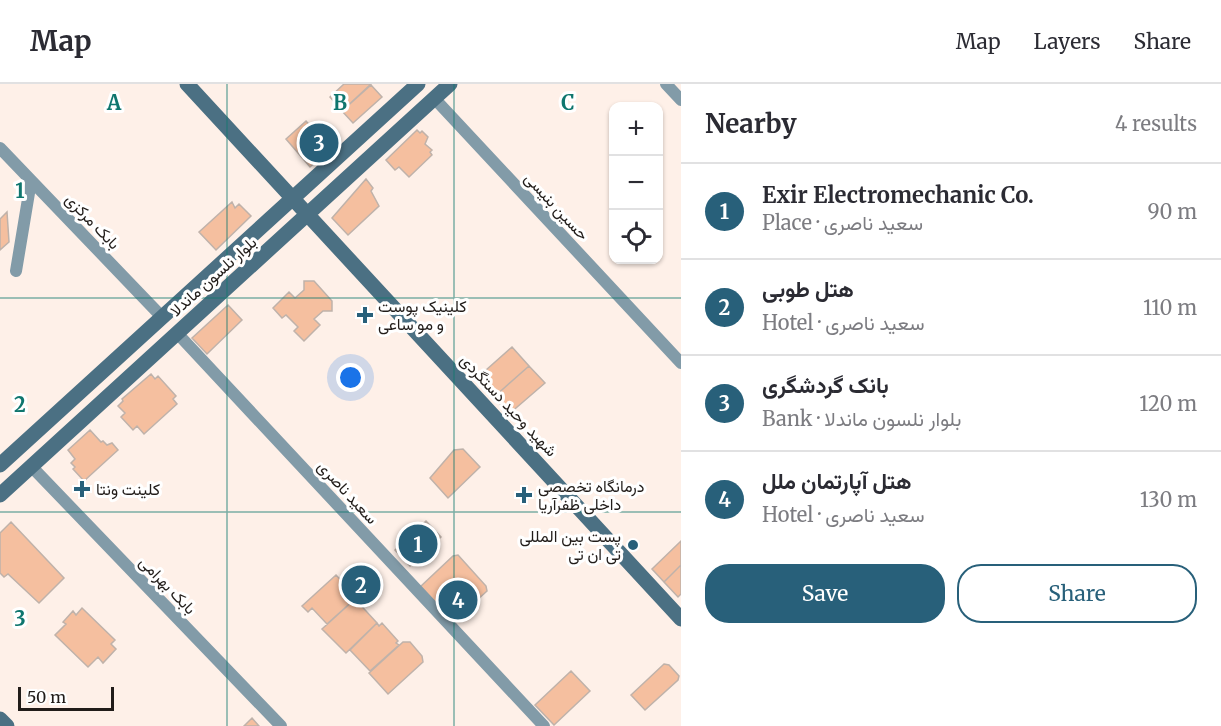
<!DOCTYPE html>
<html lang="en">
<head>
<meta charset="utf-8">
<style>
	:root { --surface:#fff; --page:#f7f7f7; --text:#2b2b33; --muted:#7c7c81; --line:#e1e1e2; --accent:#28607a }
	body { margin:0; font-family:Merriweather,Vazirmatn,serif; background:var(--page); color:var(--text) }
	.controls { position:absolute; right:18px; top:18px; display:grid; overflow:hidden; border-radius:12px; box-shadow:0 2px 4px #0004 }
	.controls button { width:54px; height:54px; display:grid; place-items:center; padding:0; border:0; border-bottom:2px solid var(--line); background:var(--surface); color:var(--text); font:30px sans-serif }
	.scale { position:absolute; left:18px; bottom:15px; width:96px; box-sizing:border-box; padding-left:6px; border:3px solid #211c19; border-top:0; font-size:16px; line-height:21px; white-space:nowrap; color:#211c19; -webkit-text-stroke:4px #fff; paint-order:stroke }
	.you { position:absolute; left:351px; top:294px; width:21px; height:21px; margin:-15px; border:4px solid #fff; border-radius:50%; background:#1a73e8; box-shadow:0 0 0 9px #1a73e833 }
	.badge { display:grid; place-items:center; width:39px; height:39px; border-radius:50%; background:var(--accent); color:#fff; font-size:20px; font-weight:700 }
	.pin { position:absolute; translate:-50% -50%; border:3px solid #fff; box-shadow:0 2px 6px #0006 }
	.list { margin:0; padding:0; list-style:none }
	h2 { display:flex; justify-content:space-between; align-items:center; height:78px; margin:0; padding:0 24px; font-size:26px }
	h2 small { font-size:20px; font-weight:400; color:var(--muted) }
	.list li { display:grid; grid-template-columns:39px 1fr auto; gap:18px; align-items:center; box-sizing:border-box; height:96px; padding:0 24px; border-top:2px solid var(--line) }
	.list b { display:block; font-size:22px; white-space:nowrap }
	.list p { margin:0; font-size:20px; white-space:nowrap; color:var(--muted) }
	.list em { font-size:20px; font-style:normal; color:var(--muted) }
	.actions { display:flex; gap:12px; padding:18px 24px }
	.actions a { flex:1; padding:14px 0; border:2px solid var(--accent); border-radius:24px; text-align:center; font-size:21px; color:var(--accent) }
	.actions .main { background:var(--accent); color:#fff }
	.icon { flex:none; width:33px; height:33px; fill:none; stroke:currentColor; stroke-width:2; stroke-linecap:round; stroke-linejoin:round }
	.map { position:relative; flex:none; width:681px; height:642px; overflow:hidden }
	header { display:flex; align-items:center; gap:36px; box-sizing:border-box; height:84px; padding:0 30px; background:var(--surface); border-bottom:2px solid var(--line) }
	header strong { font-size:28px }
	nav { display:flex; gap:33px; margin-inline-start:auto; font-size:21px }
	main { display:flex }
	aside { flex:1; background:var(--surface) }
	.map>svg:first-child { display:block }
	.building { fill:#f5bf9f; stroke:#bfb2aa; stroke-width:1.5 }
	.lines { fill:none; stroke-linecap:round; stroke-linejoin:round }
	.street { stroke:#829ba8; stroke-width:12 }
	.secondary { stroke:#4b7083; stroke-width:15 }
	.grid { fill:none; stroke:#0f766e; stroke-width:1.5; stroke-opacity:0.55 }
	.poi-dot { fill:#28607a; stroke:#fff; stroke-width:2 }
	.labels { text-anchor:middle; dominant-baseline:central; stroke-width:6; stroke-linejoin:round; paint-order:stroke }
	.street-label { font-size:16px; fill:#211c19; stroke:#fff }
	.poi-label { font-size:16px; fill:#211c19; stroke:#fff; text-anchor:start }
	.grid-label { font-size:20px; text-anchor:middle; font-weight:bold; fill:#0f766e; stroke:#fff; stroke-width:6; stroke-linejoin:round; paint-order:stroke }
</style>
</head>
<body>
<header>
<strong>Map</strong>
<nav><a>Map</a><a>Layers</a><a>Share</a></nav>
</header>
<main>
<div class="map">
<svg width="681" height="642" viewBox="0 0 681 642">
	<rect width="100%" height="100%" fill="#fef0e8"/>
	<path class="building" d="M344 0H371L342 27 330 13Z
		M371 1 382 13 353 39 342 27Z
		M306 37 330 65 310 83 286 55Z
		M417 46 420 49 422 47 428 53 425 60 432 66 430 68 432 71 409 93 399 83 395 86 386 76Z
		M366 95 373 104 371 107 379 122 348 151 332 134Z
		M232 118 235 124 239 120 251 132 216 166 199 148Z
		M7 128 9 158 0 166V135Z
		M304 197H314L332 217V227H323L314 235 320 241 304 257 294 247 298 243 286 231 282 234 273 224 289 208 295 214 304 206Z
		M228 221 242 236 207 270 192 254Z
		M512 263 529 282 494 313 477 294Z
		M529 282 545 299 509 330 494 313Z
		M151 290 155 295 158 292 176 312 173 315 177 320 144 350 137 342 133 346 121 333 125 329 118 322 123 317 122 315Z
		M90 346 101 358 103 357 107 361 112 359 118 366 84 397 73 385 75 383 71 379 75 375 68 366Z
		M463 365 480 383 448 414 430 394 454 366Z
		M426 437 441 453 410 482 395 466Z
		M11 438 64 494 39 519 8 490 4 493 0 489V449Z
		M681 457V481L664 498 652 485Z
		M458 471 486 502 487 507 453 538 420 503 453 472Z
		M681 481V510L678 513 664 498Z
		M336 491 357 513 327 540 312 524 308 528 302 522Z
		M355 515 377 539 346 569 322 545Z
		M82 524 115 556 111 560 116 565 103 579 98 573 88 583 55 551 66 540 63 538 73 527 76 531Z
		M377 539 379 542 382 539 398 557 396 559 399 561 370 587 350 566Z
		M403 558H410L422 572 423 578 388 610 369 589Z
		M664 580 669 581 679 592 678 596 645 626 631 611Z
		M571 587 590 607 554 641 535 621Z
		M252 634 259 642H244Z"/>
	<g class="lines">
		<path class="street" d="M666 0 681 16
			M434 14 681 279
			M0 64 162 233
			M16 187 31 97
			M177 249 544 642
			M31 382 281 642"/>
		<path class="secondary" d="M187 0 681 535
			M0 381 418 0
			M0 411 450 0
			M0 635 7 642"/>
	</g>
	<path class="grid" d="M227 0V642M454 0V642M0 214H681M0 428H681"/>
	<g class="poi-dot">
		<path d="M362 222h6v6h6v6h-6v6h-6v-6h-6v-6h6z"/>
		<path d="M79 396h6v6h6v6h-6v6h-6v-6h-6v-6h6z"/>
		<path d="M521 402h6v6h6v6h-6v6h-6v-6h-6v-6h6z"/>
		<circle cx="633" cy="461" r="6"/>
	</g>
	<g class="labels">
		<g class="street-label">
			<text transform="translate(557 122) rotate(47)">حسین بنیسی</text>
			<text transform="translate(93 137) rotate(46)">بابک مرکزی</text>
			<text transform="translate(213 192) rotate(-42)">بلوار نلسون ماندلا</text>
			<text transform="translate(509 321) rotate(47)">شهید وحید دستگردی</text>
			<text transform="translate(348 408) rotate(47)">سعید ناصری</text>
			<text transform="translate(168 501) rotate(46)">بابک بهرامی</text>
		</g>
		<g class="poi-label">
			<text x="378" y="222">کلینیک پوست<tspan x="378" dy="18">و مو ساعی</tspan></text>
			<text x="538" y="402">درمانگاه تخصصی<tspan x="538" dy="18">داخلی ظفرآریا</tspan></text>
			<text x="96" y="405">کلینت ونتا</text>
			<text x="621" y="452" text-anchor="end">پست بین المللی<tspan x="621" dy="18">تی ان تی</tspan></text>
		</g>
	</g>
	<g class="grid-label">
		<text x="114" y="26">A</text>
		<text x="340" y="26">B</text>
		<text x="568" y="26">C</text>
		<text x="20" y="114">1</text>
		<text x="20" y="328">2</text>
		<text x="20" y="542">3</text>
	</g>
</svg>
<div class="controls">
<button>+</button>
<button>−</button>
<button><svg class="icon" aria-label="locate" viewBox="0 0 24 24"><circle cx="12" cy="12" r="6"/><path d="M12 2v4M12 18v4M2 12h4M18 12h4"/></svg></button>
</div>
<div class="scale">50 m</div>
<div class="you"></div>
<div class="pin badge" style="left:418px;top:460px">1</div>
<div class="pin badge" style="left:361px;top:501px">2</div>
<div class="pin badge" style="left:319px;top:59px">3</div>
<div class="pin badge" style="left:458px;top:516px">4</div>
</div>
<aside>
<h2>Nearby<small>4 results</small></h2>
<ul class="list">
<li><span class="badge">1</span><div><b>Exir Electromechanic Co.</b><p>Place · سعید ناصری</p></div><em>90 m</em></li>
<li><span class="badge">2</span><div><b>هتل طوبی</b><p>Hotel · سعید ناصری</p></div><em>110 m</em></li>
<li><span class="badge">3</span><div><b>بانک گردشگری</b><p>Bank · بلوار نلسون ماندلا</p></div><em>120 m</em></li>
<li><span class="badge">4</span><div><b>هتل آپارتمان ملل</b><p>Hotel · سعید ناصری</p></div><em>130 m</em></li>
</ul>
<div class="actions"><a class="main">Save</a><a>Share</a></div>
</aside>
</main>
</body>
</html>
